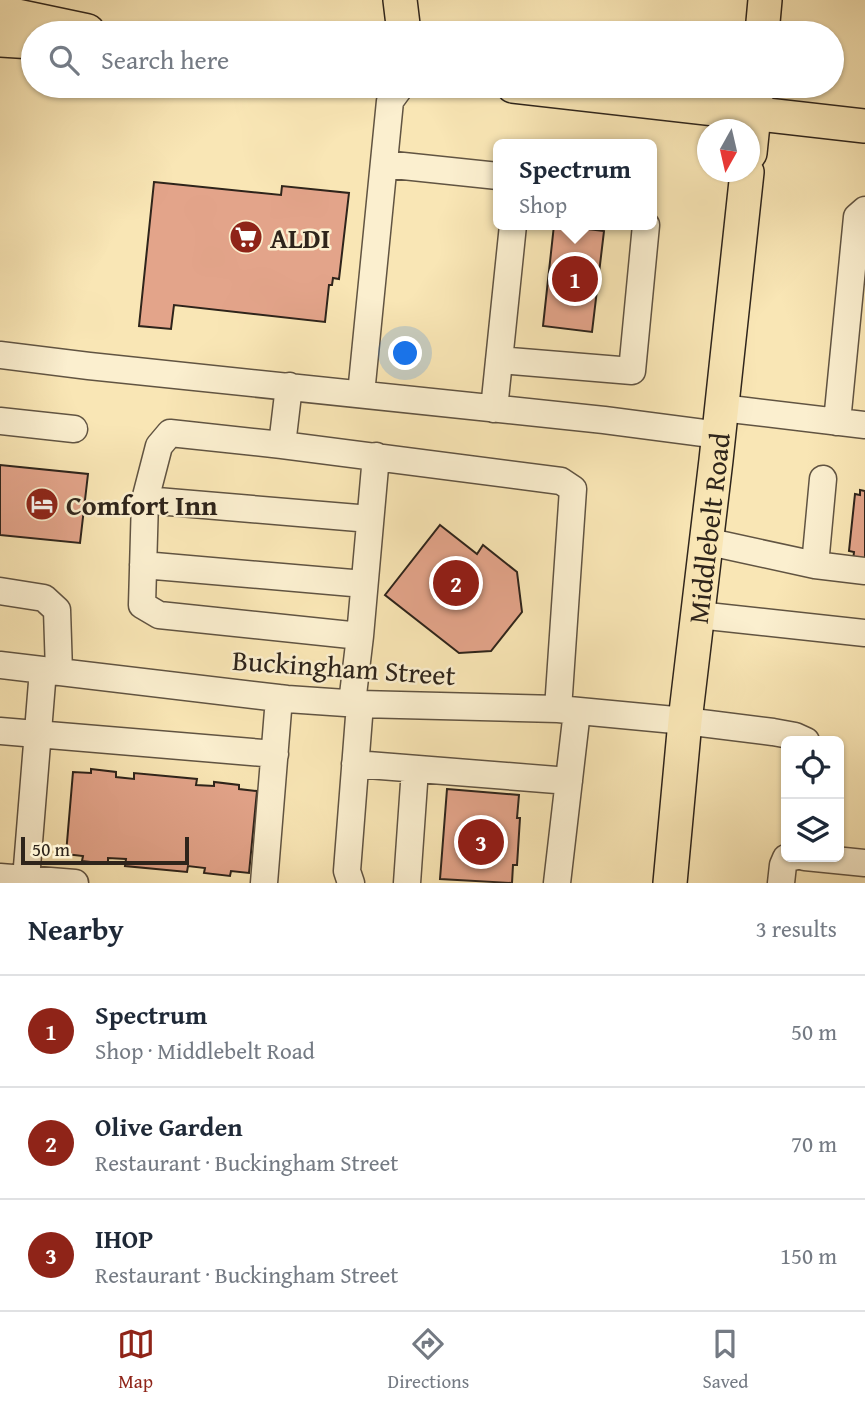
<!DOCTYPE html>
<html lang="en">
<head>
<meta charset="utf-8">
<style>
	:root { --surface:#fff; --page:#f6f6f7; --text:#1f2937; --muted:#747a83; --line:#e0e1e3; --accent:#8f2418 }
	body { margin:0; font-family:"Gentium Book Plus",serif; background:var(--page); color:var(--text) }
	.controls { position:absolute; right:21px; bottom:21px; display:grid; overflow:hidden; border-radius:10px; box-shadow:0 2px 5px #0004 }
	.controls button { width:63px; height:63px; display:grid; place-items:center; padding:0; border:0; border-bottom:2px solid var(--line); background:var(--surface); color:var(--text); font:35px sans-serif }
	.compass { position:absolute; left:697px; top:119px; width:63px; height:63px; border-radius:50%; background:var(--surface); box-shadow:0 2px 5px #0004; rotate:188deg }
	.scale { position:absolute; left:21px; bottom:18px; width:168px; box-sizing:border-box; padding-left:7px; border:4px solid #2e241b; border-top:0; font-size:19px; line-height:24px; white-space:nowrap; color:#2e241b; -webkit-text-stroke:5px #fbefcf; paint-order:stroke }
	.you { position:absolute; left:406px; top:354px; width:24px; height:24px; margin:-18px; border:5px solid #fff; border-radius:50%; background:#1a73e8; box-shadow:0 0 0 10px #1a73e833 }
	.badge { display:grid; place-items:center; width:46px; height:46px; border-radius:50%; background:var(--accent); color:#fff; font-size:23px; font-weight:700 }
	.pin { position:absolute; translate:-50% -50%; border:4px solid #fff; box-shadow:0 2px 7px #0006 }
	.popup { position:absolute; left:493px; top:139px; width:164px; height:91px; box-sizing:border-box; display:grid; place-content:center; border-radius:10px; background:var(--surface); filter:drop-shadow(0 2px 5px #0005); font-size:23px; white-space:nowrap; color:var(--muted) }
	.popup b { font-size:26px; color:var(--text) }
	.popup::after { content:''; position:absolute; left:50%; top:100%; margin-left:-14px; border:14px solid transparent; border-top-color:var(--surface) }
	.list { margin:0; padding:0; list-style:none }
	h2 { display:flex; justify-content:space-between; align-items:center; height:91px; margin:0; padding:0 28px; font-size:30px }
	h2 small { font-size:23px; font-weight:400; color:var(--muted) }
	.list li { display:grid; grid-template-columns:46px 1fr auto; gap:21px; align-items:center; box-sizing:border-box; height:112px; padding:0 28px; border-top:2px solid var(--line) }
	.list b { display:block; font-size:26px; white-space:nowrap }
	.list p { margin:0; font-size:23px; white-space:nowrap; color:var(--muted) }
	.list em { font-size:23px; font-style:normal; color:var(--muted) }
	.icon { flex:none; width:38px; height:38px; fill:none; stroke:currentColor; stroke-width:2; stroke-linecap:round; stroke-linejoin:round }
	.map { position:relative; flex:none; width:865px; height:883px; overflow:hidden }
	.search { position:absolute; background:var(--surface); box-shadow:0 2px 5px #0004; left:21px; right:21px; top:21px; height:77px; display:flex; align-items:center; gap:18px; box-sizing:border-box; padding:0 24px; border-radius:38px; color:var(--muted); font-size:26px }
	.sheet { height:427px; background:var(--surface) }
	nav { display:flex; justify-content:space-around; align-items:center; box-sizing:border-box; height:98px; border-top:2px solid var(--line); background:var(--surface); font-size:19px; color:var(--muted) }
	nav a { display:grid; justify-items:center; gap:4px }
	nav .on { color:var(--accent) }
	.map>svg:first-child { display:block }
	.building { fill:#e3a48a; stroke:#2e241b; stroke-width:2 }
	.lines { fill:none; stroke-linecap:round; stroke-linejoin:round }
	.minor-casing { stroke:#615442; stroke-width:29 }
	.major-casing { stroke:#2e241b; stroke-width:36 }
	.highway-casing { stroke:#2e241b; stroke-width:41 }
	.minor { stroke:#fbefcf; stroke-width:26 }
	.major { stroke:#f9e6b5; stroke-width:33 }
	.highway { stroke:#f9e6b5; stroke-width:38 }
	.labels { text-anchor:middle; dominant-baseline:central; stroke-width:5; stroke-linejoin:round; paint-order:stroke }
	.poi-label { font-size:28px; font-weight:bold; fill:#2e241b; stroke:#fbefcf; text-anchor:start }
	.street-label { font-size:28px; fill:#2e241b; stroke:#fbefcf }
</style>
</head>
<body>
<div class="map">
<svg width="865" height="883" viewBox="0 0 865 883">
	<rect width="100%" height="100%" fill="#f9e6b5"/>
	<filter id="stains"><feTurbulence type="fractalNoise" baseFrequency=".00286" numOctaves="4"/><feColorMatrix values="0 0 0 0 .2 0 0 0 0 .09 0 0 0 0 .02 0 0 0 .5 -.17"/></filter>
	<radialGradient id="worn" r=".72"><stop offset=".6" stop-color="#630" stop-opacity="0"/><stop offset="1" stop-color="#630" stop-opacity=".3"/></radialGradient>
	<path class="building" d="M154 182 281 195 282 186 349 193 339 279 333 278 332 285H329L325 322 174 305 171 329 139 326Z
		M554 225 604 231 592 332 543 326Z
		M0 465 88 474 80 543 0 535Z
		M860 490 865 491V562L853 560 854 552 849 551 855 494 860 495Z
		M440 525 477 554 483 545 517 572 522 612 491 651 459 653 385 595Z
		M91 769 116 772V777L134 779V773L197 779 196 785 214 786V782L239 785V789L257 791 249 873 231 871 230 876 204 873 205 868 188 866 187 872 125 866 126 859 108 858V864L82 861 83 856 66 854 73 772 91 773Z
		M447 789 519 795 517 818H520L517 865H513L512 883 440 879Z"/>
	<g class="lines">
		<defs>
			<path id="minor" d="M384 164 498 176
				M0 355 89 366 604 420 719 435
				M499 360 632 371 646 225
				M289 386 282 445 561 481 573 489 558 709
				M361 394 390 101 401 86
				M722 408 865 425
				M494 409 513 225
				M0 421 74 429
				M837 422 857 217 865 210
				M282 445 170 433 159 446 145 500 142 605 159 615 360 636 376 456
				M145 500 370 519
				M705 541 815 565 865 571
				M143 565 364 584
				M815 565 823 479
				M0 591 44 598 57 610 59 672
				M698 615 865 633
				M0 665 287 699 360 704 558 709 685 721 773 732 795 736 806 741
				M352 703 360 636
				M0 731 275 754
				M355 764 569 781
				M805 857 865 863
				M0 877 75 883
				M26 879 43 670
				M264 883 279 698
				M351 883 347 871 360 704
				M407 883 415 769
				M557 883 577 711
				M781 883 783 865 786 858 793 857"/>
			<g id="major">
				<path d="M400 0 404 33"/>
				<path d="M762 33 765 0"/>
				<path d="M0 40 33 42"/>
				<path d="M513 86 865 126"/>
				<path d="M750 153 757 86"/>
				<path id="s1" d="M670 883 685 721 716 460 747 172"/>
			</g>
			<path id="highway" d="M0 15 86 33"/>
		</defs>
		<use href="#minor" class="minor-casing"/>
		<use href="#major" class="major-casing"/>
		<use href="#highway" class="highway-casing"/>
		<use href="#minor" class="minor"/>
		<use href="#major" class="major"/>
		<use href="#highway" class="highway"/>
	</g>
	<defs>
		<symbol id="supermarket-disc" viewBox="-11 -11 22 22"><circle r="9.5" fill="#8f2418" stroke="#fbefcf"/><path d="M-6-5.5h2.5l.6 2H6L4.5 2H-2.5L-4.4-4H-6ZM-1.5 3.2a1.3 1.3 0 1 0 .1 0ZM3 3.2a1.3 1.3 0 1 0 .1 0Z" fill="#fff"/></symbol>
		<symbol id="hotel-disc" viewBox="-11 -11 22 22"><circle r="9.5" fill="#8f2418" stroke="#fbefcf"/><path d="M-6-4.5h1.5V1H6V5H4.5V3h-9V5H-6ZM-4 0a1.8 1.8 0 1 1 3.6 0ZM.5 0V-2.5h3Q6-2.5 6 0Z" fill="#fff"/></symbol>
	</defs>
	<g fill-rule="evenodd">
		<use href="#supermarket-disc" x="227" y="218" width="38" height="38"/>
		<use href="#hotel-disc" x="23" y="485" width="38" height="38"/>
	</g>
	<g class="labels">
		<g class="poi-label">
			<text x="270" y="237">ALDI</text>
			<text x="66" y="504">Comfort Inn</text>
		</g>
		<g class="street-label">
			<text stroke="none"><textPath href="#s1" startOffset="357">Middlebelt Road</textPath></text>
			<text transform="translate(344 667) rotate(4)">Buckingham Street</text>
		</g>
	</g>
	<rect width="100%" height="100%" filter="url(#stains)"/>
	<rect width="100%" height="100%" fill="url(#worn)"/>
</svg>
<div class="controls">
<button><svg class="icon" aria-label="locate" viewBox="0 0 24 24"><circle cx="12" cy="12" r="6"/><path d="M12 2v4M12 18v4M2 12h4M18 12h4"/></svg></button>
<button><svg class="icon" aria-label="layers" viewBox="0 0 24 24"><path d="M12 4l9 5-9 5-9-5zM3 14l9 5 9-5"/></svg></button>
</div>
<svg class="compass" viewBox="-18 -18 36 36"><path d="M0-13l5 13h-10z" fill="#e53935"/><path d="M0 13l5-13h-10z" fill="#747a83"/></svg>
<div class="scale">50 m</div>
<div class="you"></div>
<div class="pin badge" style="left:575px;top:279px">1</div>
<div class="popup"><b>Spectrum</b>Shop</div>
<div class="pin badge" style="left:456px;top:583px">2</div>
<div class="pin badge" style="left:481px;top:842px">3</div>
<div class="search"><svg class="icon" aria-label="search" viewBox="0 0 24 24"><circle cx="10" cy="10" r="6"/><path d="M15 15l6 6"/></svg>Search here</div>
</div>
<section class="sheet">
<h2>Nearby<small>3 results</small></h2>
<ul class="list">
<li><span class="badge">1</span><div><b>Spectrum</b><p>Shop · Middlebelt Road</p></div><em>50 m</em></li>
<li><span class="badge">2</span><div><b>Olive Garden</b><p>Restaurant · Buckingham Street</p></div><em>70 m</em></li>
<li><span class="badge">3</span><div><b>IHOP</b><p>Restaurant · Buckingham Street</p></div><em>150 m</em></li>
</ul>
</section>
<nav>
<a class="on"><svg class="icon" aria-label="map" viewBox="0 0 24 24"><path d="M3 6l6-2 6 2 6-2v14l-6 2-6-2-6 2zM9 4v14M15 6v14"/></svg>Map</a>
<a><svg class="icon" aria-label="directions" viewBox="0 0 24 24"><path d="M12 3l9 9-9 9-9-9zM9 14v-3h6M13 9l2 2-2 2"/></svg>Directions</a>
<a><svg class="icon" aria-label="saved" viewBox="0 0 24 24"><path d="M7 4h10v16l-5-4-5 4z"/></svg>Saved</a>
</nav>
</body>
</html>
